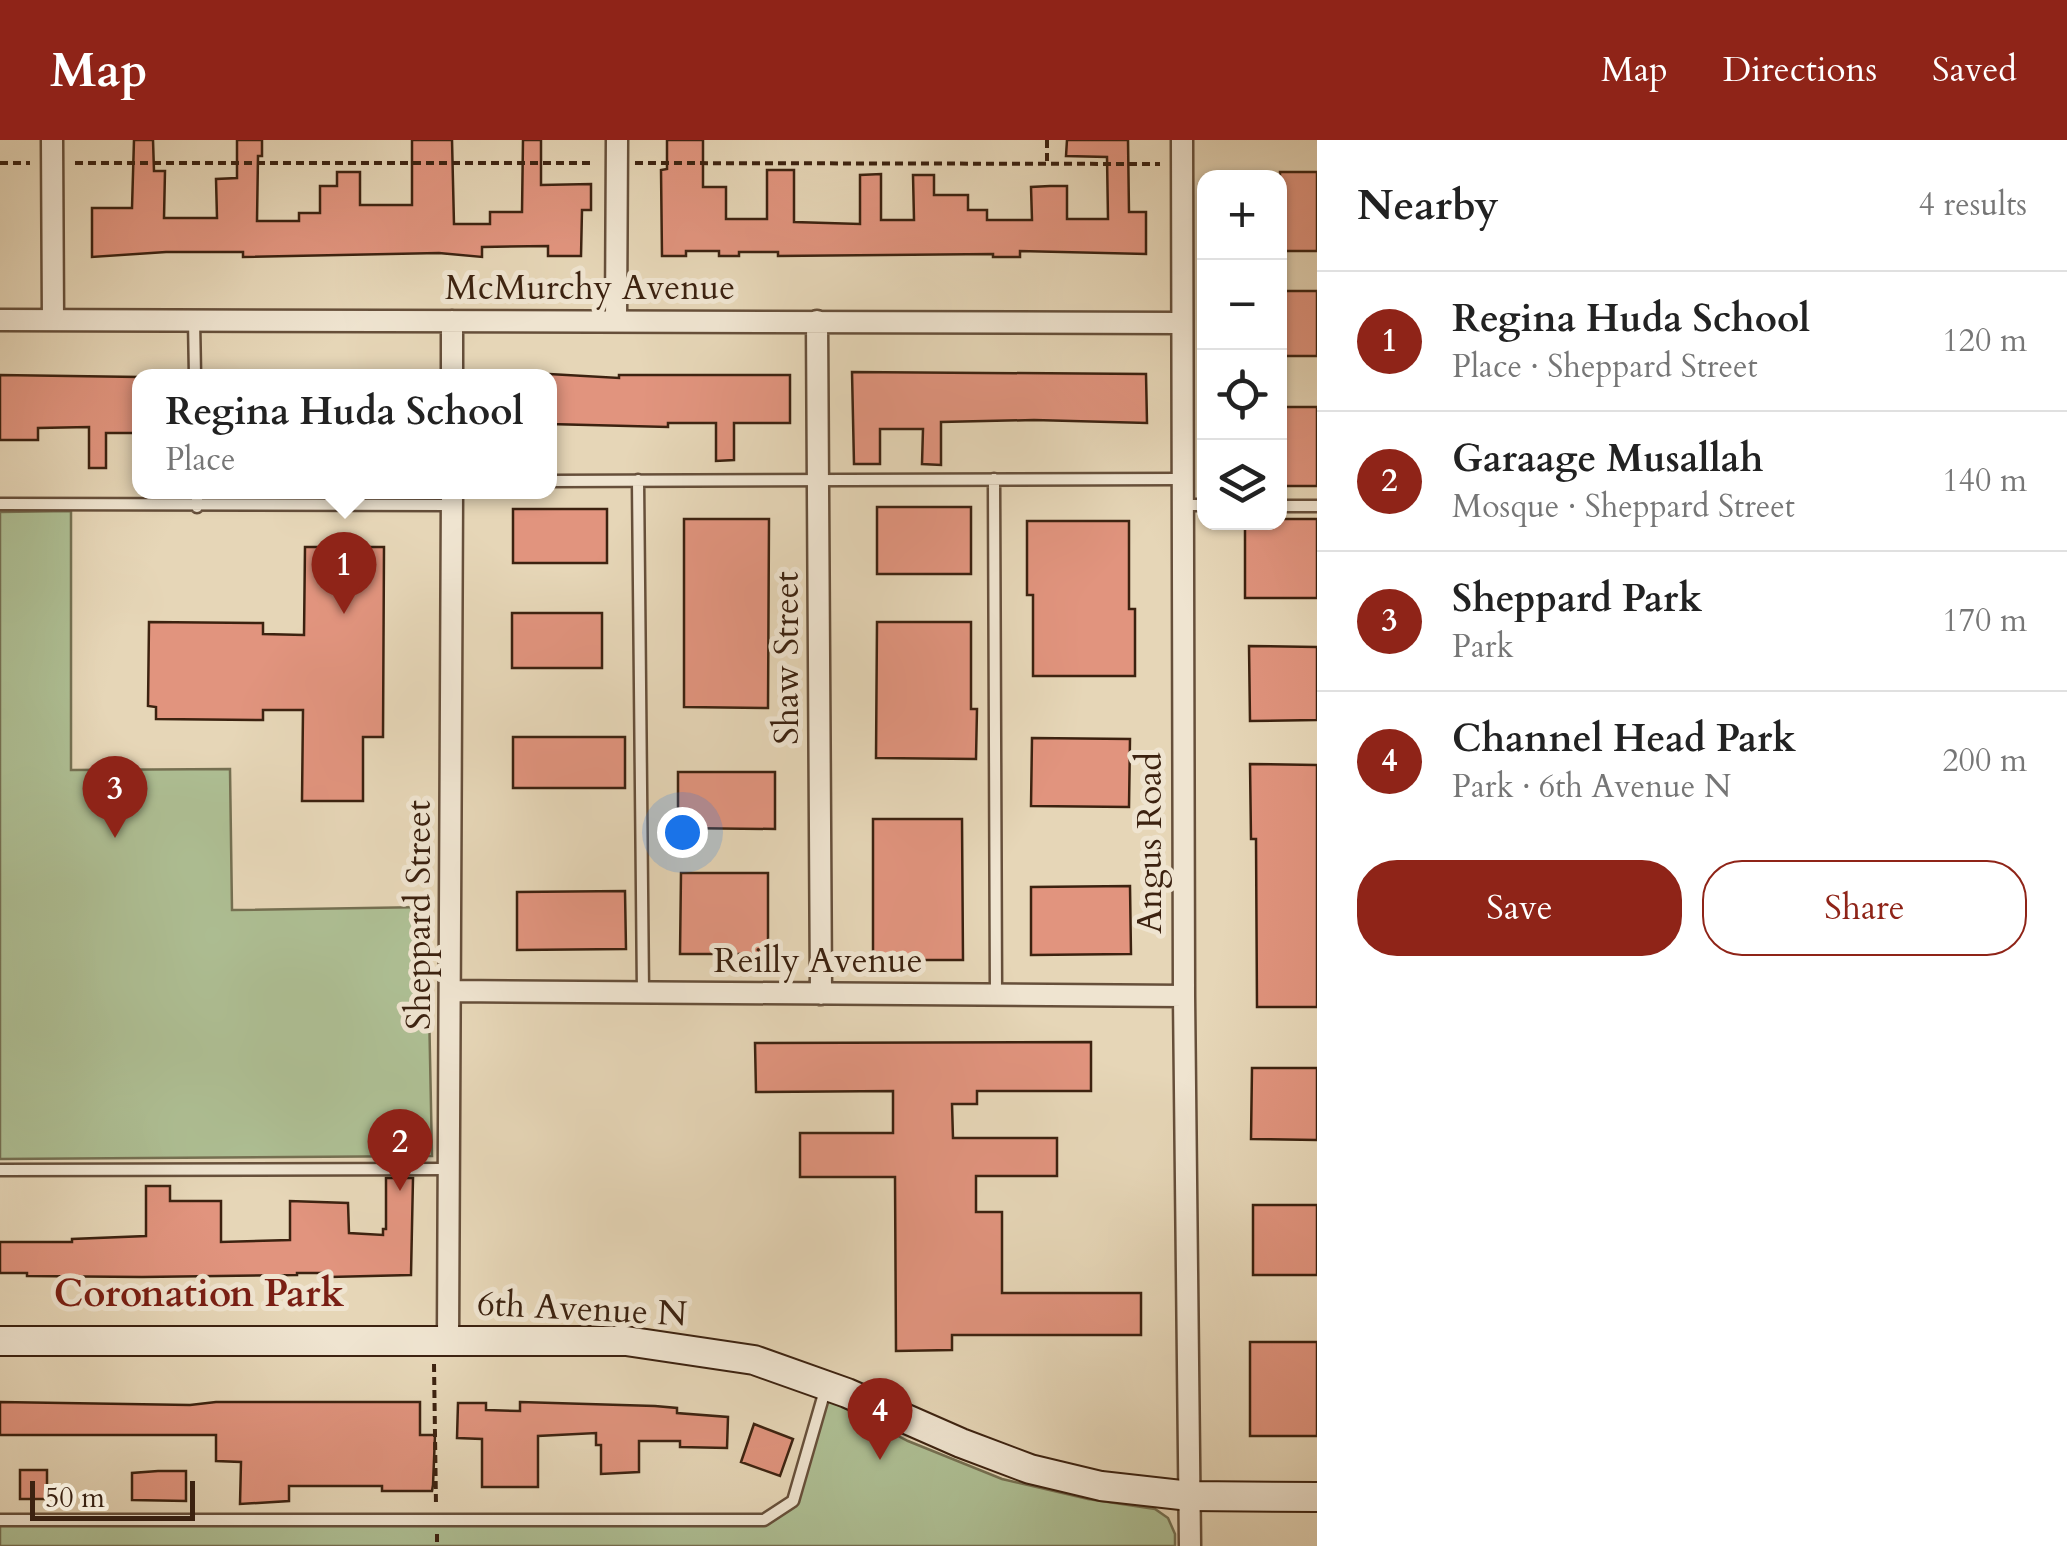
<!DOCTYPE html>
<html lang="en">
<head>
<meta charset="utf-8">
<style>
	:root { --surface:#fff; --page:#f2f2f2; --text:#222; --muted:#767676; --line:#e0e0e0; --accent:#8f2418 }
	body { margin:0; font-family:Cardo,serif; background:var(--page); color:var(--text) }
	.controls { position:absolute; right:30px; top:30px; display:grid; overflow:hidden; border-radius:20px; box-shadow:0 2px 8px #0004 }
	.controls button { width:90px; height:90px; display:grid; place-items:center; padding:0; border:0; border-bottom:2px solid var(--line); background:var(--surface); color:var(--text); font:50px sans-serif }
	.scale { position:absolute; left:30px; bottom:25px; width:165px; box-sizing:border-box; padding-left:10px; border:5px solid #3c2210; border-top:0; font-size:28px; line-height:35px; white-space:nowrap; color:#3c2210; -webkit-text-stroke:8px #efe4d0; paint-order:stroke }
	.you { position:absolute; left:682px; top:692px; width:35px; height:35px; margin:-25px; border:8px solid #fff; border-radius:50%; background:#1a73e8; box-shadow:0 0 0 15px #1a73e833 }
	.badge { display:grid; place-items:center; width:65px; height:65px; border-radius:50%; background:var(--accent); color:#fff; font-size:32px; font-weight:700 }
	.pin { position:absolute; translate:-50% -82px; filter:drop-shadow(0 2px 5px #0008) }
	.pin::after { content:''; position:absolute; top:52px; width:35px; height:30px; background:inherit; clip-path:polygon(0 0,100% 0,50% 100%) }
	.popup { position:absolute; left:132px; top:229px; width:425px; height:130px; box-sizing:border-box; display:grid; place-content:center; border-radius:20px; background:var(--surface); filter:drop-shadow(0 2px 8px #0005); font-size:32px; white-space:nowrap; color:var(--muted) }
	.popup b { font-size:38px; color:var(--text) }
	.popup::after { content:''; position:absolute; left:50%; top:100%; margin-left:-20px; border:20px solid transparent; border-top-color:var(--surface) }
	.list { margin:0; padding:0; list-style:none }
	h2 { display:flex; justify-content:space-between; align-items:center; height:130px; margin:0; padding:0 40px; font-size:42px }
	h2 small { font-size:32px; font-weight:400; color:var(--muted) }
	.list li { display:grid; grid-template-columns:65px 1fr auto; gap:30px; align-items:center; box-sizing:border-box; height:140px; padding:0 40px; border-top:2px solid var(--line) }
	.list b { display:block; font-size:38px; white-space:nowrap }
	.list p { margin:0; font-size:32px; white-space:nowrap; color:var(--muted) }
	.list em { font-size:32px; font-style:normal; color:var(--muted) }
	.actions { display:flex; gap:20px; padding:30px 40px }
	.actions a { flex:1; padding:22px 0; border:2px solid var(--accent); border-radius:40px; text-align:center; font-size:35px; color:var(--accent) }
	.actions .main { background:var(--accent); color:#fff }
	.icon { flex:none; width:55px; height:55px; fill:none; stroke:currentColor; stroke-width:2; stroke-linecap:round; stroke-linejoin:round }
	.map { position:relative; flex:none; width:1317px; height:1406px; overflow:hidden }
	header { display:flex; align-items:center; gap:60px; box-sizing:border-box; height:140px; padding:0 50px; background:var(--accent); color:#fff }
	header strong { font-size:48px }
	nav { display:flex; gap:55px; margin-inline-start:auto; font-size:35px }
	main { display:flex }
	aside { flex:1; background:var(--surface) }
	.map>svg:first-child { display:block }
	.green { fill:#aebf94; stroke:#757052; stroke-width:2.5 }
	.building { fill:#e1947e; stroke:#3c2210; stroke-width:2.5 }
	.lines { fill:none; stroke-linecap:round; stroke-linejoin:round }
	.lane-casing { stroke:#664f3a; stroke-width:15 }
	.street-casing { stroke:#664f3a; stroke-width:25 }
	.secondary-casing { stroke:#3c2210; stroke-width:32 }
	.path { stroke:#3c2210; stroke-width:4; stroke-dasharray:8 5; stroke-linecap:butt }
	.lane { stroke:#efe4d0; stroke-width:10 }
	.street { stroke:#efe4d0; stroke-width:20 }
	.secondary { stroke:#efe4d0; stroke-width:28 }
	.labels { text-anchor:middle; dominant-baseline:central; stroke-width:10; stroke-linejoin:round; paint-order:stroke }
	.street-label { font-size:35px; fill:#3c2210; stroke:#efe4d0 }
	.neighbourhood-label { font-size:38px; font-weight:bold; fill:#7a1f14; stroke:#efe4d0 }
</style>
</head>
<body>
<header>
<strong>Map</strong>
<nav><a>Map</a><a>Directions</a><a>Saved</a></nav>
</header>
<main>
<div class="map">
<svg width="1317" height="1406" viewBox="0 0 1317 1406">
	<rect width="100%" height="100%" fill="#e6d6b7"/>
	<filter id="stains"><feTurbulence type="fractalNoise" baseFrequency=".002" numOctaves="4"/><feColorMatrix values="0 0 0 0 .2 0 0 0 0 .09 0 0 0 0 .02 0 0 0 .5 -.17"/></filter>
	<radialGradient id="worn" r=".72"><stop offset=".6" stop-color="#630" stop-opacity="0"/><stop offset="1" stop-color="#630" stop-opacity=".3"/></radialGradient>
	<path class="green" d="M71 371V630L230 629 232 770 427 767 432 1016 0 1019V372Z
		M822 1256 908 1301 1002 1339 1088 1359 1155 1369 1168 1378 1175 1394V1406H0V1380H764L793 1361Z"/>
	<path class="building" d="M134 0H153L154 31H165L164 78H217L216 39 237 38V0H262V16H258L257 81H299V73H320V46H337V32H360V65H412V0H452L454 84H490V72H522L523 0H541V45L591 44V70H582L581 116H548V106L482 107V117L439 113 243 117V112H166L92 117V68H132Z
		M667 0H703V47H726V79H767V30H794V82L860 84V35L881 34V80H914L913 35H934V55H968V70H987V80H1032L1031 47 1050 46H1067V79H1108L1107 17 1066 16 1067 0H1128L1129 72H1146V114L1020 111V117H993V114L778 116V112H739V116H719V111H686V116H662L661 30 667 29Z
		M1280 32H1317V111H1280Z
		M1280 151H1317V216H1280Z
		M852 232 1146 234 1147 283 1034 280 941 282V325L922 324 923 289H880V324H854Z
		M549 234 619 238V235H790V283H734V320L716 321V283H668V287L549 284Z
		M0 235 139 237V293H106V328H89V287L38 288V300H0Z
		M1280 267H1317V346H1280Z
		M877 367H971V434H877Z
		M513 369H607V423H513Z
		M684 379H769L768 568 684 567Z
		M1280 379H1317V458H1245V382H1280Z
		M1027 381H1129V469H1135V536H1033V455H1027Z
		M305 407H384L383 597H363V661H302L303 570H263V580L156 579V567L148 566 149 482 263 483V494L304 495Z
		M512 473H602V528H512Z
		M877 482H971V569H977L976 619 876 618Z
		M1249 506 1317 507V580L1250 581Z
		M513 597H625V648H513Z
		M1032 598 1130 599 1129 667 1031 666Z
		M1250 624 1317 625V867H1257L1256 699H1251Z
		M678 632H775V689L678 688Z
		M873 679H962L963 820H873Z
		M681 733H768V814H680Z
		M1130 746 1131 814 1031 815V747Z
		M625 751 626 809 517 810V752Z
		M1091 902V951H977V964H952L953 998H1057V1036H976V1072H1002V1153H1141V1195H952V1210L896 1211 895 1037H800V993H893V951L756 952 755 903Z
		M1252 928H1317V1000L1251 999Z
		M386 1038H413L411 1135 330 1137V1133H297V1135L142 1137 27 1136V1133H0V1102H72V1099L146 1096V1046H170V1061H221V1102L290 1100V1061L348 1063 349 1093 383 1095V1089H386Z
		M1253 1065H1317V1135H1253Z
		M1250 1202H1317V1296H1250Z
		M0 1262 190 1265 216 1262H420V1295H435L433 1345 432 1351H382V1346H289V1361L240 1364 241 1322 216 1321V1295H0Z
		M520 1262 655 1266 677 1268V1273L728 1277 727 1308 680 1307V1301H639V1332L601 1334V1305H596V1293L538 1296V1347H482V1299L457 1298 458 1263H486V1270L520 1271Z
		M754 1284 793 1299 780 1336 741 1322Z
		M20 1330H47V1359H20Z
		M158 1331H186V1361L132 1360V1333Z"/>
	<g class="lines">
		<defs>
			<path id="lane" d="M194 180 195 236
				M994 339 996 854
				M638 340 643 853
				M549 341 1181 339
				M197 352V367
				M0 364 451 365
				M1182 365H1204
				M1280 366H1317
				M0 1030 449 1029
				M0 1380H764L793 1361 826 1247"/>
			<path id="street" d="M52 0 53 180
				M1182 0 1184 856 1190 1406
				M0 180 1180 183
				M616 180 617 0
				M452 181V236
				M817 181 821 854
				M452 851 1184 856
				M448 1199 452 352"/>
			<path id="secondary" d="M0 1201H626L754 1220 847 1253 961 1303 1030 1329 1101 1346 1190 1356 1317 1357"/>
		</defs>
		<use href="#lane" class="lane-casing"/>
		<use href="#street" class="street-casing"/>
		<use href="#secondary" class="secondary-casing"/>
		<path class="path" d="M1047 0V23
			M0 23H30
			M75 23H595
			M635 23 1160 24
			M434 1224 436 1365
			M437 1394V1406"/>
		<use href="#lane" class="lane"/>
		<use href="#street" class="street"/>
		<use href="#secondary" class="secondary"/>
	</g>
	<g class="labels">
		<g class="street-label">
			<text x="590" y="148">McMurchy Avenue</text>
			<text transform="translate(787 518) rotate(-90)">Shaw Street</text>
			<text transform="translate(1150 703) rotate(-90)">Angus Road</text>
			<text transform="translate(419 775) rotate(-90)">Sheppard Street</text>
			<text x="818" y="821">Reilly Avenue</text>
			<text transform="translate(582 1169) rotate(3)">6th Avenue N</text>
		</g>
		<g class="neighbourhood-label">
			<text x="199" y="1154">Coronation Park</text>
		</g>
	</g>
	<rect width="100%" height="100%" filter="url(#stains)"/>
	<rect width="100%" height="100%" fill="url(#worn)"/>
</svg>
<div class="controls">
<button>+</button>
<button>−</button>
<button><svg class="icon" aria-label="locate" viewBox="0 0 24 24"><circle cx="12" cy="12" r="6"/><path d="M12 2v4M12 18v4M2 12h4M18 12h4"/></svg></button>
<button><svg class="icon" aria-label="layers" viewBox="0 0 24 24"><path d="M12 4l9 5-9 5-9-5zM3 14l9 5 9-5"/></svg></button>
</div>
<div class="scale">50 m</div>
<div class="you"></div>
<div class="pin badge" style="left:344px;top:474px">1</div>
<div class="popup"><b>Regina Huda School</b>Place</div>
<div class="pin badge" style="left:400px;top:1051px">2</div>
<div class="pin badge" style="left:115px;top:698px">3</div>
<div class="pin badge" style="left:880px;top:1320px">4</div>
</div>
<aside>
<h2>Nearby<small>4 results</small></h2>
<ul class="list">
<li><span class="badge">1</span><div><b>Regina Huda School</b><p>Place · Sheppard Street</p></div><em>120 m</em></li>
<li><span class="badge">2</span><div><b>Garaage Musallah</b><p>Mosque · Sheppard Street</p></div><em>140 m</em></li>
<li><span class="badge">3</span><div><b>Sheppard Park</b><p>Park</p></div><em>170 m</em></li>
<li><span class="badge">4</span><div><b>Channel Head Park</b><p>Park · 6th Avenue N</p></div><em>200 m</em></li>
</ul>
<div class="actions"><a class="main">Save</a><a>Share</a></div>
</aside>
</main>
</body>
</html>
